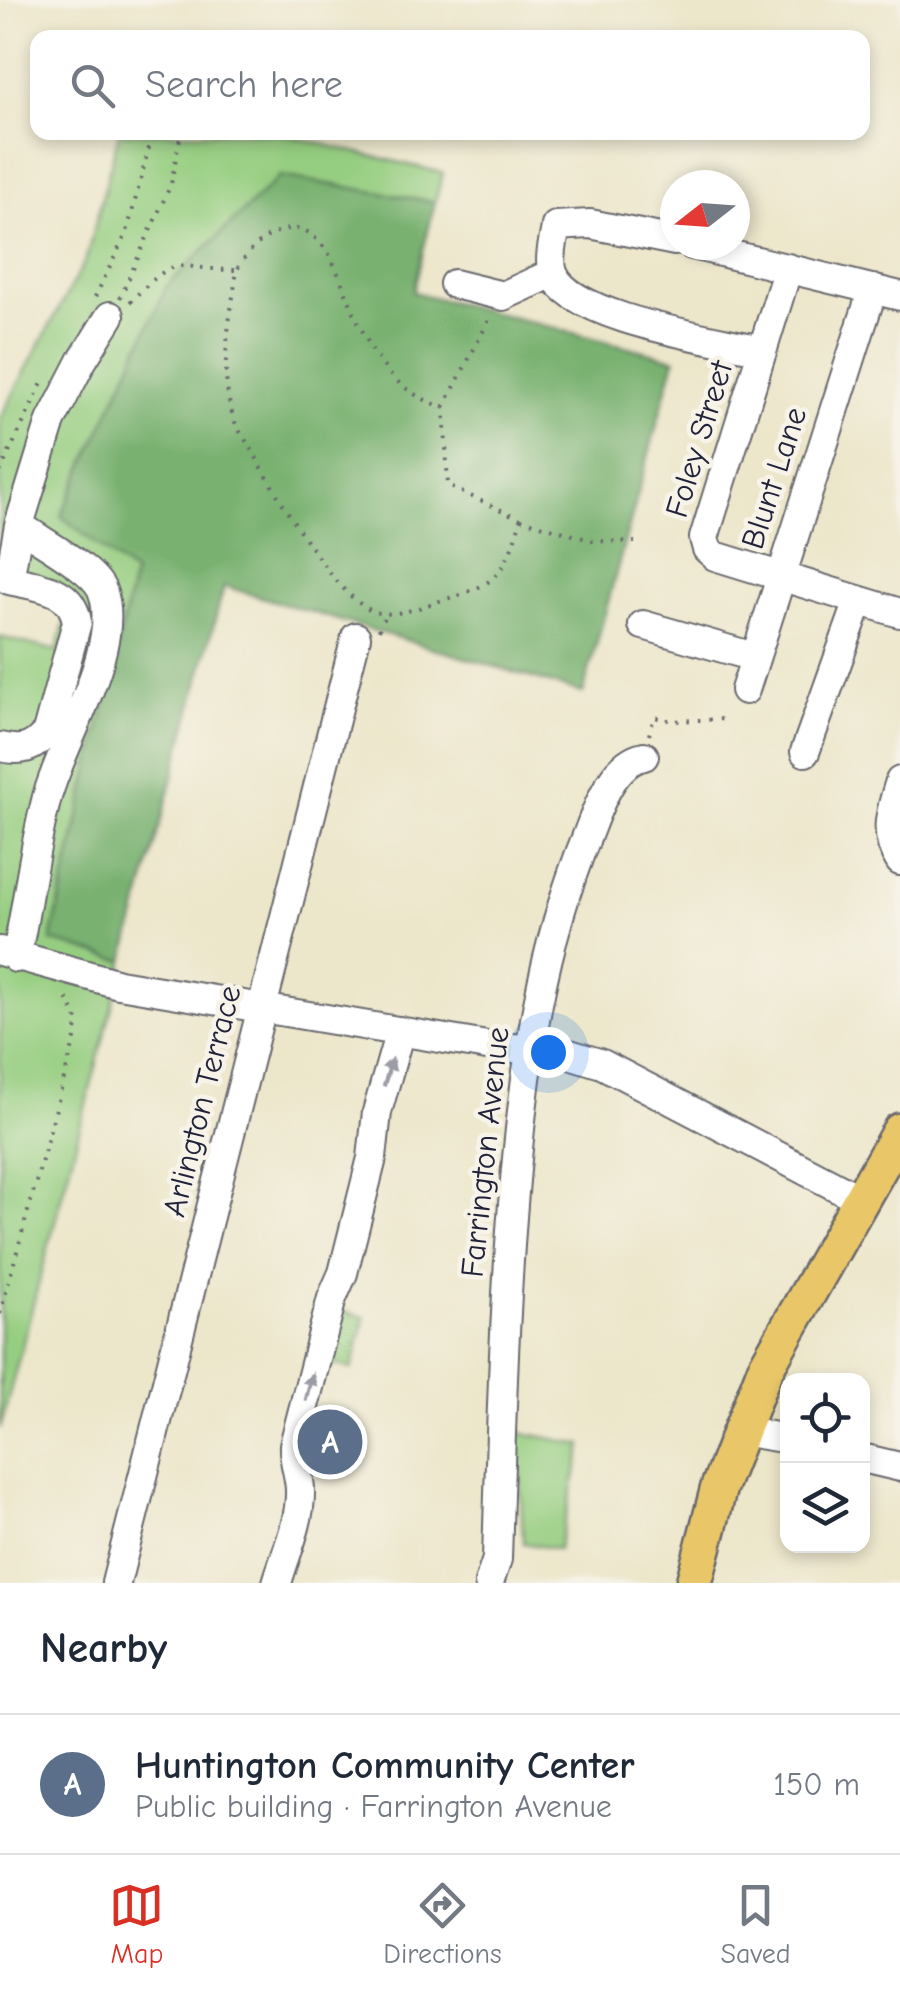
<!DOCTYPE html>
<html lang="en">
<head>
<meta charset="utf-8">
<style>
	:root { --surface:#fff; --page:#f2f2f3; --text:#1f2937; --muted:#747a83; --line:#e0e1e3; --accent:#d93025 }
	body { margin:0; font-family:"Comic Neue",sans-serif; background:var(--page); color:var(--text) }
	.controls { position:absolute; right:30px; bottom:30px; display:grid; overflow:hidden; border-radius:20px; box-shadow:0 5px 15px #0003 }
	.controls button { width:90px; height:90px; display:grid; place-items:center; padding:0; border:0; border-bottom:2px solid var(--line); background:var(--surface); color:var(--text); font:50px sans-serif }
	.compass { position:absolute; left:660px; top:170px; width:90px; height:90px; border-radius:50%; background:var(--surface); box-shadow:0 5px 15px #0003; rotate:253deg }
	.you { position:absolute; left:548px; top:1052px; width:35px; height:35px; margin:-25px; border:8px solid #fff; border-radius:50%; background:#1a73e8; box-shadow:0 0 0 15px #1a73e833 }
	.badge { display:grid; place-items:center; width:65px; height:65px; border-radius:50%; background:var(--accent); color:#fff; font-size:32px; font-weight:700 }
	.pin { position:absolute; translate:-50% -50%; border:5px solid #fff; box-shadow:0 2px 10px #0006 }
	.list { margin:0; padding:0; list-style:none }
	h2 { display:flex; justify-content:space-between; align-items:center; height:130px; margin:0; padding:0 40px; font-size:42px }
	h2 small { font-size:32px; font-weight:400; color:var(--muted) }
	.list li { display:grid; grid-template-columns:65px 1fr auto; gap:30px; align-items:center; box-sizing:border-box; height:140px; padding:0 40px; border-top:2px solid var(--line) }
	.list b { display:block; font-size:38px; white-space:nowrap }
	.list p { margin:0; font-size:32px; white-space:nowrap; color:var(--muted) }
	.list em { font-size:32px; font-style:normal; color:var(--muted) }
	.icon { flex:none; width:55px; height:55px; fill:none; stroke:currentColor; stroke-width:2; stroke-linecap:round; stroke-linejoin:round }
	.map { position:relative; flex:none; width:900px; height:1583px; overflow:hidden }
	.search { position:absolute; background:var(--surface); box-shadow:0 5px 15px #0003; left:30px; right:30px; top:30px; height:110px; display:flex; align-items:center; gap:25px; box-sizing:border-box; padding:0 35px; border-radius:20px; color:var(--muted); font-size:38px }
	.sheet { height:270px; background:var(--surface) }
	nav { display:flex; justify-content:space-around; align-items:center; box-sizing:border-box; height:140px; border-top:2px solid var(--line); background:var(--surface); font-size:28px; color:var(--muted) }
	nav a { display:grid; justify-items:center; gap:5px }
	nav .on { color:var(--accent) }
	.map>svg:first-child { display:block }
	.green { fill:#96ce81; stroke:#5c785e; stroke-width:2.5 }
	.forest { fill:#78b16f; stroke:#4d6a55; stroke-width:2.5 }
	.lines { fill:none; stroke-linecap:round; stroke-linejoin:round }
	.minor-casing { stroke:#69676d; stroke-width:32 }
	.major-casing { stroke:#69676d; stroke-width:40 }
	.path { stroke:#69676d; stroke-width:4; stroke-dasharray:2.5 8; stroke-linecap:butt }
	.minor { stroke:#fff; stroke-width:28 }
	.major { stroke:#e9c769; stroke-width:35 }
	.oneway { fill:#9c9ca7 }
	.labels { text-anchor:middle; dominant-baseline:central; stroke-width:9; stroke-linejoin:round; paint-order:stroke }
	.street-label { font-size:32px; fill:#22223b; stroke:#f7f3e8 }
</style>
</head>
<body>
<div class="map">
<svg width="900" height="1583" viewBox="0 0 900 1583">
	<rect width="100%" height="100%" fill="#f7f3e8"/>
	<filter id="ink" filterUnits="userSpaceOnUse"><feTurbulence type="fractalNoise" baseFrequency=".01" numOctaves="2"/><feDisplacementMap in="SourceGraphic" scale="20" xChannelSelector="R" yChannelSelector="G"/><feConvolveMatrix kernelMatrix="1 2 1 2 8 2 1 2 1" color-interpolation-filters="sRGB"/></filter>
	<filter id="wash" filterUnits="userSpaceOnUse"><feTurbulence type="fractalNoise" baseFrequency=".0048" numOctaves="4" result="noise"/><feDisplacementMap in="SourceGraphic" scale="40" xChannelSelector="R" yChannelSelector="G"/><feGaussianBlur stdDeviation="2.25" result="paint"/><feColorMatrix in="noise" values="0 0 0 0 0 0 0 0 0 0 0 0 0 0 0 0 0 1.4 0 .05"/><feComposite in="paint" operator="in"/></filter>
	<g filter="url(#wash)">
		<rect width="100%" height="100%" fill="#ece6ca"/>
		<path class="green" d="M119 133H276L443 173 435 202 280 176 167 286 62 516 134 574 51 940 124 961 0 1429V637L57 651 71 597 0 579V418L86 259Z
			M338 1310 365 1317 352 1369 325 1362Z
			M518 1432 583 1445 558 1549 523 1543Z"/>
		<path class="forest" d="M280 176 435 202 413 292 675 359 583 693 224 586 124 961 51 941 134 574 61 516 167 286Z"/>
	</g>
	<g filter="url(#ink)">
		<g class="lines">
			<defs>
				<path id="minor" d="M675 241 590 224 556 226C554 240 548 259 553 273 570 319 716 339 762 350
					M692 245 900 296
					M788 268 704 538 707 549 715 556 900 613
					M454 284 503 296 553 273
					M643 625 754 657
					M745 690 873 289
					M0 747C22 752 33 749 47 732L77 622C72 587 38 587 9 580L19 525
					M805 752 859 601
					M900 781C891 811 882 833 900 861
					M0 951 119 984 487 1046 563 1052 602 1064 860 1199
					M16 958C27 906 33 852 46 801 59 746 124 646 102 590 93 568 40 541 19 525L51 421 82 361 110 316
					M741 1431 788 1439
					M862 1458 900 1467
					M116 1583 356 637
					M277 1583C285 1555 300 1523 300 1494 301 1477 293 1463 294 1445L332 1298 343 1273 372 1158 377 1112 400 1031
					M489 1583 497 1559C501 1433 504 1306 515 1180 526 1057 541 948 588 833 598 807 613 762 644 756"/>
				<path id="major" d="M694 1583 719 1487 765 1369 900 1131"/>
			</defs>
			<use href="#minor" class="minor-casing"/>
			<use href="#major" class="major-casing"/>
			<path class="path" d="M95 297 127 232 153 132
				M120 298 171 184 181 132
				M130 302C182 249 172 270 236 270
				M444 407 490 318
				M0 472 43 381
				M521 519 448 486 444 407C367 384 360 314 327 250 319 243 312 232 302 230 275 223 248 249 237 270 230 320 217 374 235 422 240 434 249 444 255 455 275 492 335 599 375 612 396 618 423 606 443 600 500 583 504 575 521 519L593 541 635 542
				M379 630 387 612
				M649 735 654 717 673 721 726 719
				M0 1314 76 1035 77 1019 64 992"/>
			<use href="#minor" class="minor"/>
			<use href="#major" class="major"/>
		</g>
		<defs><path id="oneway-solid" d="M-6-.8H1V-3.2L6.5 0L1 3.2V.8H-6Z" transform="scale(2.5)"/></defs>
		<g class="oneway">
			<use href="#oneway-solid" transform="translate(388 1072) rotate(-74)"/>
			<use href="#oneway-solid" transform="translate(309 1387) rotate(-76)"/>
		</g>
	</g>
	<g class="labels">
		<g class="street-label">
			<text transform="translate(699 439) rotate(-73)">Foley Street</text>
			<text transform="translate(774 478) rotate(-72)">Blunt Lane</text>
			<text transform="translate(202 1101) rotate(-76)">Arlington Terrace</text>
			<text transform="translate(485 1152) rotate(-84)">Farrington Avenue</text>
		</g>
	</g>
</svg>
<div class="controls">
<button><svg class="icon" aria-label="locate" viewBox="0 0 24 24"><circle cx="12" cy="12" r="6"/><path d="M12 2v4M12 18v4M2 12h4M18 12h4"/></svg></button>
<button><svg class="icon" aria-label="layers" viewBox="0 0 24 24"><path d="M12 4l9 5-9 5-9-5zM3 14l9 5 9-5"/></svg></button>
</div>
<svg class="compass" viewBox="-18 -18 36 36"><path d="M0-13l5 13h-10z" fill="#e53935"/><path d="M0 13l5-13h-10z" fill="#747a83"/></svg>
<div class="you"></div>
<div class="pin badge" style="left:330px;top:1442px;background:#5c6f8a">A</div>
<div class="search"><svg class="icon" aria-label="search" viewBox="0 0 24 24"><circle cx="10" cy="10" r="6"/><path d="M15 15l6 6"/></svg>Search here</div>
</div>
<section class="sheet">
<h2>Nearby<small></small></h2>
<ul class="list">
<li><span class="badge" style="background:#5c6f8a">A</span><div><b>Huntington Community Center</b><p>Public building · Farrington Avenue</p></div><em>150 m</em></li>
</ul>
</section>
<nav>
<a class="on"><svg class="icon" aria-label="map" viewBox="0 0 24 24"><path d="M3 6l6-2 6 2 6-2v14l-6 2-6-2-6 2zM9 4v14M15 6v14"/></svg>Map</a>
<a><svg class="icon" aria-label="directions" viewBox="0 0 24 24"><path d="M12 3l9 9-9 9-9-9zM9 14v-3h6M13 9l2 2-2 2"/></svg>Directions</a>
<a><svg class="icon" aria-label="saved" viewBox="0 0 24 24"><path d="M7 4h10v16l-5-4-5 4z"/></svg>Saved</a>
</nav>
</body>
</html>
